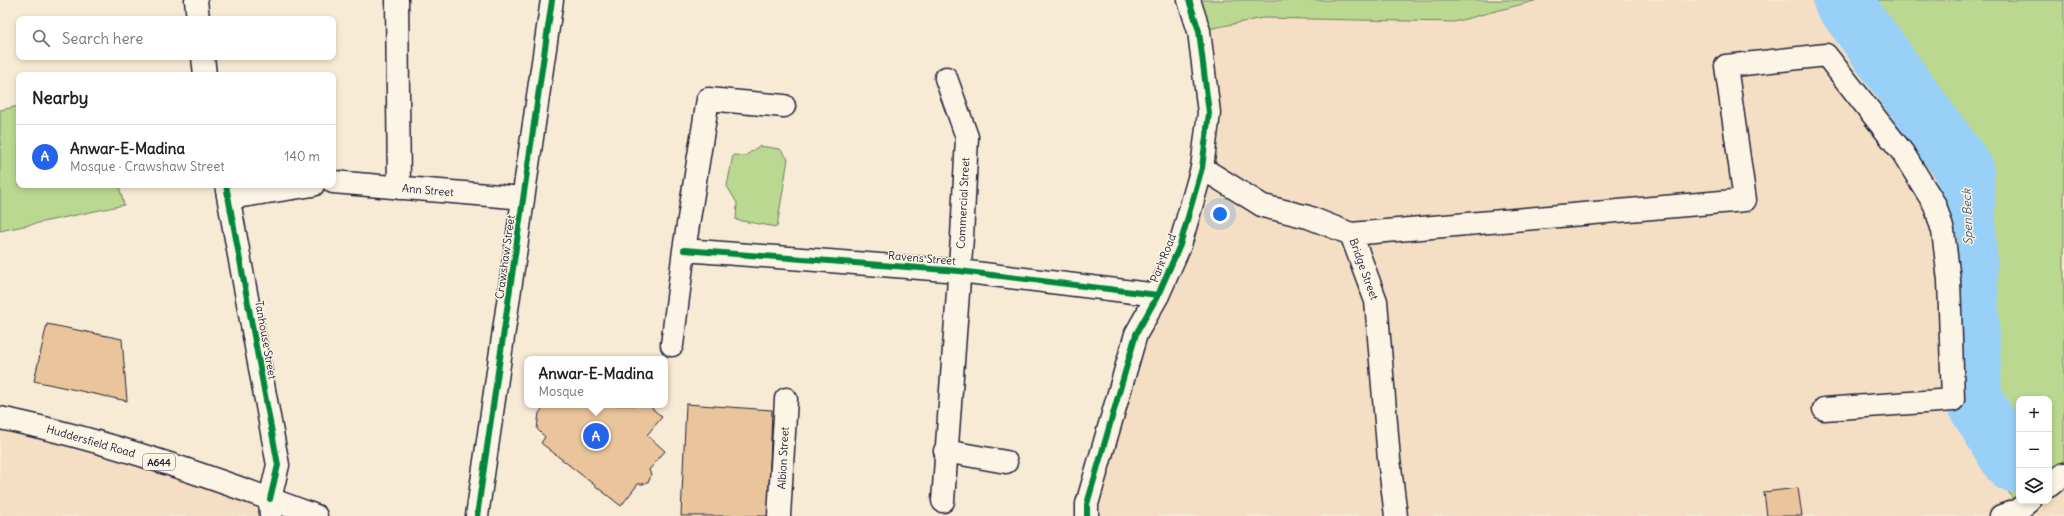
<!DOCTYPE html>
<html lang="en">
<head>
<meta charset="utf-8">
<style>
	:root { --surface:#fff; --page:#f2f2f2; --text:#202124; --muted:#757577; --line:#e0e0e0; --accent:#2563eb }
	body { margin:0; font-family:Delius,sans-serif; background:var(--page); color:var(--text) }
	.controls { position:absolute; right:12px; bottom:12px; display:grid; overflow:hidden; border-radius:8px; box-shadow:0 2px 6px #0003 }
	.controls button { width:36px; height:36px; display:grid; place-items:center; padding:0; border:0; border-bottom:1px solid var(--line); background:var(--surface); color:var(--text); font:20px sans-serif }
	.you { position:absolute; left:1220px; top:214px; width:14px; height:14px; margin:-10px; border:3px solid #fff; border-radius:50%; background:#1a73e8; box-shadow:0 0 0 6px #1a73e833 }
	.badge { display:grid; place-items:center; width:26px; height:26px; border-radius:50%; background:var(--accent); color:#fff; font-size:13px; font-weight:700 }
	.pin { position:absolute; translate:-50% -50%; border:2px solid #fff; box-shadow:0 1px 4px #0006 }
	.popup { position:absolute; left:524px; top:356px; width:144px; height:52px; box-sizing:border-box; display:grid; place-content:center; border-radius:8px; background:var(--surface); filter:drop-shadow(0 1px 3px #0005); font-size:13px; white-space:nowrap; color:var(--muted) }
	.popup b { font-size:15px; color:var(--text) }
	.popup::after { content:''; position:absolute; left:50%; top:100%; margin-left:-8px; border:8px solid transparent; border-top-color:var(--surface) }
	.list { margin:0; padding:0; list-style:none }
	h2 { display:flex; justify-content:space-between; align-items:center; height:52px; margin:0; padding:0 16px; font-size:17px }
	h2 small { font-size:13px; font-weight:400; color:var(--muted) }
	.list li { display:grid; grid-template-columns:26px 1fr auto; gap:12px; align-items:center; box-sizing:border-box; height:64px; padding:0 16px; border-top:1px solid var(--line) }
	.list b { display:block; font-size:15px; white-space:nowrap }
	.list p { margin:0; font-size:13px; white-space:nowrap; color:var(--muted) }
	.list em { font-size:13px; font-style:normal; color:var(--muted) }
	.icon { flex:none; width:22px; height:22px; fill:none; stroke:currentColor; stroke-width:2; stroke-linecap:round; stroke-linejoin:round }
	.map { position:relative; flex:none; width:2064px; height:516px; overflow:hidden }
	.search { position:absolute; background:var(--surface); box-shadow:0 2px 6px #0003; left:16px; top:16px; width:320px; height:44px; display:flex; align-items:center; gap:10px; box-sizing:border-box; padding:0 14px; border-radius:8px; color:var(--muted); font-size:15px }
	.panel { position:absolute; background:var(--surface); box-shadow:0 2px 6px #0003; left:16px; top:72px; width:320px; height:116px; border-radius:8px }
	.map>svg:first-child { display:block }
	.built { fill:#f4dfc4 }
	.green { fill:#bad890; stroke:#6e7d66 }
	.lines { fill:none; stroke-linecap:round; stroke-linejoin:round }
	.river { stroke:#99d0f8; stroke-width:58 }
	.building { fill:#eac49b; stroke:#22223b }
	.minor-casing { stroke:#22223b; stroke-width:25 }
	.highway-casing { stroke:#22223b; stroke-width:25 }
	.minor { stroke:#fcf5e5; stroke-width:22 }
	.highway { stroke:#fcf5e5; stroke-width:22 }
	.cycleway-casing { stroke:#fcf5e5; stroke-width:8 }
	.cycleway { stroke:#00873e; stroke-width:6 }
	.labels { text-anchor:middle; dominant-baseline:central; stroke-width:3; stroke-linejoin:round; paint-order:stroke }
	.shield { fill:#fcf5e5; stroke:#63616e; stroke-width:1 }
	.shield-label { font-size:10px; font-weight:bold; fill:#22223b }
	.street-label { font-size:11px; fill:#22223b; stroke:#fcf5e5 }
	.water-label { font-size:12px; font-style:italic; fill:#465674; stroke:#fcf5e5 }
</style>
</head>
<body>
<div class="map">
<svg width="2064" height="516" viewBox="0 0 2064 516">
	<rect width="100%" height="100%" fill="#f8ebd6"/>
	<filter id="ink" filterUnits="userSpaceOnUse"><feTurbulence type="fractalNoise" baseFrequency=".025" numOctaves="2"/><feDisplacementMap in="SourceGraphic" scale="8" xChannelSelector="R" yChannelSelector="G"/><feConvolveMatrix kernelMatrix="1 2 1 2 8 2 1 2 1" color-interpolation-filters="sRGB"/></filter>
	<g filter="url(#ink)">
		<path class="built" d="M1537 0H1820L1959 177 1962 403 2018 510 2029 501H2049V485L2064 472V516H1087L1202 168 1199 31 1262 18Z
			M0 427 148 466 288 516H0Z"/>
		<path class="green" d="M1189 0H1538L1454 22 1262 18 1199 31Z
			M1820 0H2064V472L2049 484V399H2019L2018 510 1962 403 1959 177Z
			M19 106V185H119L124 205 0 231V110Z
			M759 146 780 149 788 159 777 227 736 220 737 203 727 186 733 155 745 156Z"/>
		<g class="lines">
			<path class="river" d="M1842 0 1965 170 1973 399 2012 463"/>
		</g>
		<path class="building" d="M47 324 122 339 127 401 34 381Z
			M686 404 772 410 768 516H681Z
			M546 405H648L662 417 647 435 665 451 649 470 651 475 649 481 643 484H638L621 506 541 443 545 437 537 429 539 413Z
			M1798 488 1802 516H1767L1764 492Z"/>
		<g class="lines">
			<defs>
				<path id="minor" d="M196 0 198 19
					M397 0 399 188
					M203 57 205 75
					M1202 168 1263 206 1308 217 1351 234 1376 301 1389 459 1396 516
					M333 182 523 198
					M226 185 278 465 270 499 271 516
					M229 198 313 185
					M1351 234 1745 200 1726 66 1826 55 1903 153 1935 205 1943 231 1949 280 1953 400 1824 409
					M684 250 959 271 1158 295
					M672 345 684 250 708 99 784 106
					M945 451 1006 462
					M943 501 962 237 967 137 946 78
					M477 516 552 0
					M779 516 786 399
					M1087 516V504L1136 334 1158 295 1180 245 1202 168 1209 113 1199 31 1189 0"/>
				<path id="highway" d="M0 418C107 440 214 478 316 516
					M2049 486 2064 474
					M2001 516 2018 510 2029 501"/>
			</defs>
			<use href="#minor" class="minor-casing"/>
			<use href="#highway" class="highway-casing"/>
			<use href="#minor" class="minor"/>
			<use href="#highway" class="highway"/>
			<defs>
				<path id="cycleway" d="M226 185 278 465 270 499
					M684 250 959 271 1158 295
					M477 516 552 0
					M1087 516V504L1136 334 1158 295 1180 245 1202 168 1209 113 1199 31 1189 0"/>
			</defs>
			<use href="#cycleway" class="cycleway-casing"/>
			<use href="#cycleway" class="cycleway"/>
		</g>
	</g>
	<g class="labels">
		<rect class="shield" x="143" y="454" width="32" height="16" rx="3"/>
		<g class="shield-label">
			<text x="159" y="462">A644</text>
		</g>
		<g class="street-label">
			<text transform="translate(428 190) rotate(5)">Ann Street</text>
			<text transform="translate(963 203) rotate(-87)">Commercial Street</text>
			<text transform="translate(505 257) rotate(-82)">Crawshaw Street</text>
			<text transform="translate(922 258) rotate(5)">Ravens Street</text>
			<text transform="translate(1163 258) rotate(-68)">Park Road</text>
			<text transform="translate(1364 269) rotate(70)">Bridge Street</text>
			<text transform="translate(266 340) rotate(80)">Tanhouse Street</text>
			<text transform="translate(91 441) rotate(16)">Huddersfield Road</text>
			<text transform="translate(783 458) rotate(-87)">Albion Street</text>
		</g>
		<g class="water-label">
			<text transform="translate(1967 217) rotate(-92)">Spen Beck</text>
		</g>
	</g>
</svg>
<div class="controls">
<button>+</button>
<button>−</button>
<button><svg class="icon" aria-label="layers" viewBox="0 0 24 24"><path d="M12 4l9 5-9 5-9-5zM3 14l9 5 9-5"/></svg></button>
</div>
<div class="you"></div>
<div class="pin badge" style="left:596px;top:436px">A</div>
<div class="popup"><b>Anwar-E-Madina</b>Mosque</div>
<div class="search"><svg class="icon" aria-label="search" viewBox="0 0 24 24"><circle cx="10" cy="10" r="6"/><path d="M15 15l6 6"/></svg>Search here</div>
<section class="panel">
<h2>Nearby<small></small></h2>
<ul class="list">
<li><span class="badge">A</span><div><b>Anwar-E-Madina</b><p>Mosque · Crawshaw Street</p></div><em>140 m</em></li>
</ul>
</section>
</div>
</body>
</html>
